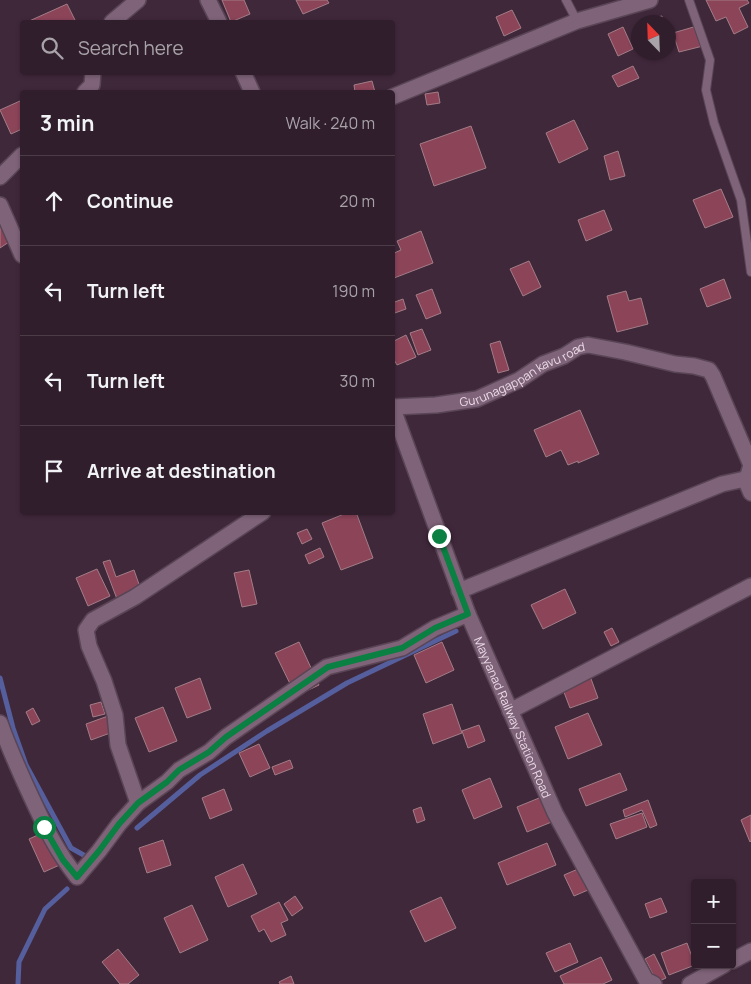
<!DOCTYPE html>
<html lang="en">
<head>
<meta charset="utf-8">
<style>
	:root { --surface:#301e2c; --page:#3c2b38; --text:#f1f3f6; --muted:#a8a2a9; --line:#4b3c48 }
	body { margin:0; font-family:Manrope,sans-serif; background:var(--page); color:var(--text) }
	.controls { position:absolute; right:15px; bottom:15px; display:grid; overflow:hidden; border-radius:5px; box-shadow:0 1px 4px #0004 }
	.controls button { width:45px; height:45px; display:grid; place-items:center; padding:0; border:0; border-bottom:1px solid var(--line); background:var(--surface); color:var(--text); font:25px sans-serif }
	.compass { position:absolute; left:631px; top:15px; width:45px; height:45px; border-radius:50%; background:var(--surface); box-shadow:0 1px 4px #0004; rotate:337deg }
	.stop { position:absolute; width:15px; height:15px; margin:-11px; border:4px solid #0b8043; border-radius:50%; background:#fff }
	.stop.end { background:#0b8043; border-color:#fff; box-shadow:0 1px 5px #0008 }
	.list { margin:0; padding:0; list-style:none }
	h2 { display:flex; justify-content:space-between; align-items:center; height:65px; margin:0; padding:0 20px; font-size:21px }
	h2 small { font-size:16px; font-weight:400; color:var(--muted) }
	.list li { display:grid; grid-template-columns:32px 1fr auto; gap:15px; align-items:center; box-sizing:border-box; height:90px; padding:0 20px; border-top:1px solid var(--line) }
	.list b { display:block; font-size:19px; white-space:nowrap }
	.list em { font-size:16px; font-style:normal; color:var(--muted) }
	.icon { flex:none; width:28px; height:28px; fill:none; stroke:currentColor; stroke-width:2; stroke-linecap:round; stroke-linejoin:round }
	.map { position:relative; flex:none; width:751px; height:984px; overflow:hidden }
	.search { position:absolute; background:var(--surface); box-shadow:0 1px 4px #0004; left:20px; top:20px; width:375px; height:55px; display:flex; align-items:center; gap:12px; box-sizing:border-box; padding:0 18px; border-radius:5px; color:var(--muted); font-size:19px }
	.panel { position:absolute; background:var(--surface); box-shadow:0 1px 4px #0004; left:20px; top:90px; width:375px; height:425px; border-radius:5px }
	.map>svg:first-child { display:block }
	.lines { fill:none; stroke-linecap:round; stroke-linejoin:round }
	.stream { stroke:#565f9e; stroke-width:5 }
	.building { fill:#8c4459; stroke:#a27d86 }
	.lane-casing { stroke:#594555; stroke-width:10 }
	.street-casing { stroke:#594555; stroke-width:18 }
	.secondary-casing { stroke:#594555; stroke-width:18 }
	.lane { stroke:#7f6379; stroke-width:8 }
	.street { stroke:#7f6379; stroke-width:15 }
	.secondary { stroke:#7f6379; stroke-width:15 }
	.route { stroke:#0b8043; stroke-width:6 }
	.labels { text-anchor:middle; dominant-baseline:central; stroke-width:4.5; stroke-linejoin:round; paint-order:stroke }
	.street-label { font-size:12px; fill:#ebdbe7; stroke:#351e31 }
</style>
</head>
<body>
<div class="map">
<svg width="751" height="984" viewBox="0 0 751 984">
	<rect width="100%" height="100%" fill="#40283b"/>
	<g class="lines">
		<path class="stream" d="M0 678 13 728 26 765 71 848 89 858
			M137 828 200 775 267 731 347 683 456 631
			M18 984 19 962 45 909 67 889"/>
	</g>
	<path class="building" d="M222 0H244L250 14 231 22Z
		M296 0H327L329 3 303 14Z
		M706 0H747L749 3 739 8 748 27 734 34 726 17 716 21Z
		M67 4 76 22H27Z
		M512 10 521 28 504 36 496 17Z
		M662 16 663 22H647L646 19Z
		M697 26 703 46 679 52 673 33Z
		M623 27 633 49 618 56 608 34Z
		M633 66 639 78 618 87 612 76Z
		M372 81 375 92H355L354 85Z
		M438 92 440 103 427 105 425 94Z
		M20 101 22 106V129L11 134 0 110Z
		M574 120 588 149 559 163 546 133Z
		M471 126 486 168 434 186 420 144Z
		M618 151 625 176 610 180 604 156Z
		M721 189 733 217 705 228 693 200Z
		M604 210 612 230 586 241 578 220Z
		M0 222 12 240 0 248Z
		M421 231 433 263 394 278 392 274V254L401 250 397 241Z
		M529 261 541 287 523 296 510 269Z
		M724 279 731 298 707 307 700 289Z
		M432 289 441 313 426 319 416 295Z
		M626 291 629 301 641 298 648 324 617 332 607 296Z
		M403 299 406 309 392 314V303Z
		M422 329 431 350 418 355 410 333Z
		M406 335 416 357 397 365 392 356V342Z
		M500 341 509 370 498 373 490 344Z
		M580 410 599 454 578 463V461L568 465 561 450 546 457 534 430Z
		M349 512H356L373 558 341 570 322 523Z
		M307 529 312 539 302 544 297 533Z
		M320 548 324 557 309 564 305 555Z
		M110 560 116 577 134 570 141 590 117 599 103 562Z
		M97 569 110 596 88 606 76 578Z
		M249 570 257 604 242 607 234 573Z
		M565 589 576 613 543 629 531 605Z
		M612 628 619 642 611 646 604 632Z
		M299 642 319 685 296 696 275 653Z
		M442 642 454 670 426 683 414 655Z
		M590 676 598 698 570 708 562 687Z
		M200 678 211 709 187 718 175 688Z
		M101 702 105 714 93 717 90 705Z
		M452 704 462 733 433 744 423 714Z
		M163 707 177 741 149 752 135 718Z
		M33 708 40 721 32 725 26 712Z
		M588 713 602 745 568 759 555 727Z
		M108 716 113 732 91 740 86 724Z
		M479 725 485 741 468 748 462 731Z
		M259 744 270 768 250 777 239 753Z
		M290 760 293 768 275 775 272 767Z
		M620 773 627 790 586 806 579 789Z
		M490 778 502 807 474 819 462 790Z
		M224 789 232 810 210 819 202 798Z
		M544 796 554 821 527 832 517 807Z
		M648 800 657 825 650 828 642 810 625 817 623 810Z
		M421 807 425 820 417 823 413 810Z
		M642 813 647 827 616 839 610 824Z
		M751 815V841L750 842 741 820Z
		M49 830 64 863 44 872 29 839Z
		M163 840 171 865 147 873 139 848Z
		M547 843 556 865 507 885 498 863Z
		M243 864 257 894 228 907 215 877Z
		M578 869 588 890 574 896 564 875Z
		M295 896 303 908 292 916 284 904Z
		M441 897 456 928 425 942 410 911Z
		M661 898 667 912 650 918 645 904Z
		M279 902 288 920 281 923 286 935 271 942 264 929 259 932 251 916Z
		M192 905 208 940 180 953 164 918Z
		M570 943 578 962 555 972 546 953Z
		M687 943 695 965 669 975 661 953Z
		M118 949 139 975 128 984H120L102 962Z
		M654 954 666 978 657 982 645 959Z
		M601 957 612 980 603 984H564L560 976Z
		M291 976 294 984H280L279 982Z"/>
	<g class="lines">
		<defs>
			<path id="lane" d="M566 0 577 21
				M689 0 710 60 706 90 714 123 741 200 751 272"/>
			<g id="street">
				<path d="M112 22 138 0"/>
				<path d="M85 92 92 85 93 72"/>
				<path d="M392 97 577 21 650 0"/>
				<path d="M0 177 22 155"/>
				<path d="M0 205 22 255"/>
				<path id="s1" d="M393 407 436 405 477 399 519 380 543 364 564 356 578 347 588 345 625 352 675 364 694 366 709 370 713 376 751 465 746 482"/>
				<path d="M459 591 722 484 745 479 751 493"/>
				<path d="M510 711 751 586"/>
				<path d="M0 723C8 746 18 768 28 790 43 822 54 848 77 877L99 851 119 824 138 803 167 782 179 770 209 752 226 737 327 667 402 648 435 628 468 614"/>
				<path d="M138 803 118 745 115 715 104 681 89 646 86 630 93 620 135 597 263 512"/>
				<path d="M732 961 751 951"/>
				<path d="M690 984 724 965"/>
			</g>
			<g id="secondary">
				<path d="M208 0 219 22"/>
				<path d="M243 72 252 92"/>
				<path id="s2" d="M392 406 468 614 555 813 646 980 654 984"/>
			</g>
		</defs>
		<use href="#lane" class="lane-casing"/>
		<use href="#street" class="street-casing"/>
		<use href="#secondary" class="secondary-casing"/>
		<use href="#lane" class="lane"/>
		<use href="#street" class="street"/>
		<use href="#secondary" class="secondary"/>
	</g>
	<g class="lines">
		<path class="route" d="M44 827 63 860 77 877 99 851 119 824 138 803 167 782 179 770 209 752 226 737 328 667 402 648 435 628 468 614 439 536"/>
	</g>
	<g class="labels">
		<g class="street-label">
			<text stroke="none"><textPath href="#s1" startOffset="136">Gurunagappan kavu road</textPath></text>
			<text stroke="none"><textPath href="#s2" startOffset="334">Mayyanad Railway Station Road</textPath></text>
		</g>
	</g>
</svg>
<div class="controls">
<button>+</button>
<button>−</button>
</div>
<svg class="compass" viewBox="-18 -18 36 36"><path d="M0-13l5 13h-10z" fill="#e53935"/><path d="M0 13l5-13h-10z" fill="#a8a2a9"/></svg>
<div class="stop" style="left:44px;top:827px"></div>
<div class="stop end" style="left:439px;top:536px"></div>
<div class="search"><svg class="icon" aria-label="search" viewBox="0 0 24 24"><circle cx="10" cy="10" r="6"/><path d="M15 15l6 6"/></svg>Search here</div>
<section class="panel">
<h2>3 min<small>Walk · 240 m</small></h2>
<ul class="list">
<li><svg class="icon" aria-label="ahead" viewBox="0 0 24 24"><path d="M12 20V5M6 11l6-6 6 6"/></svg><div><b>Continue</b></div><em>20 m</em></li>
<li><svg class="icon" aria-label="left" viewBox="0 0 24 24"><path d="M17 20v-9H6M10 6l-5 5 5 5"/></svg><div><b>Turn left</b></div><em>190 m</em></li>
<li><svg class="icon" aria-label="left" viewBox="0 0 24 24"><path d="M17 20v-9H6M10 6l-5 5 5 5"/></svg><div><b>Turn left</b></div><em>30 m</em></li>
<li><svg class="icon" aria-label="arrive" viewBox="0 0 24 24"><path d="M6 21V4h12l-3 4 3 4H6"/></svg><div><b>Arrive at destination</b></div></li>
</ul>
</section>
</div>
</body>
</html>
